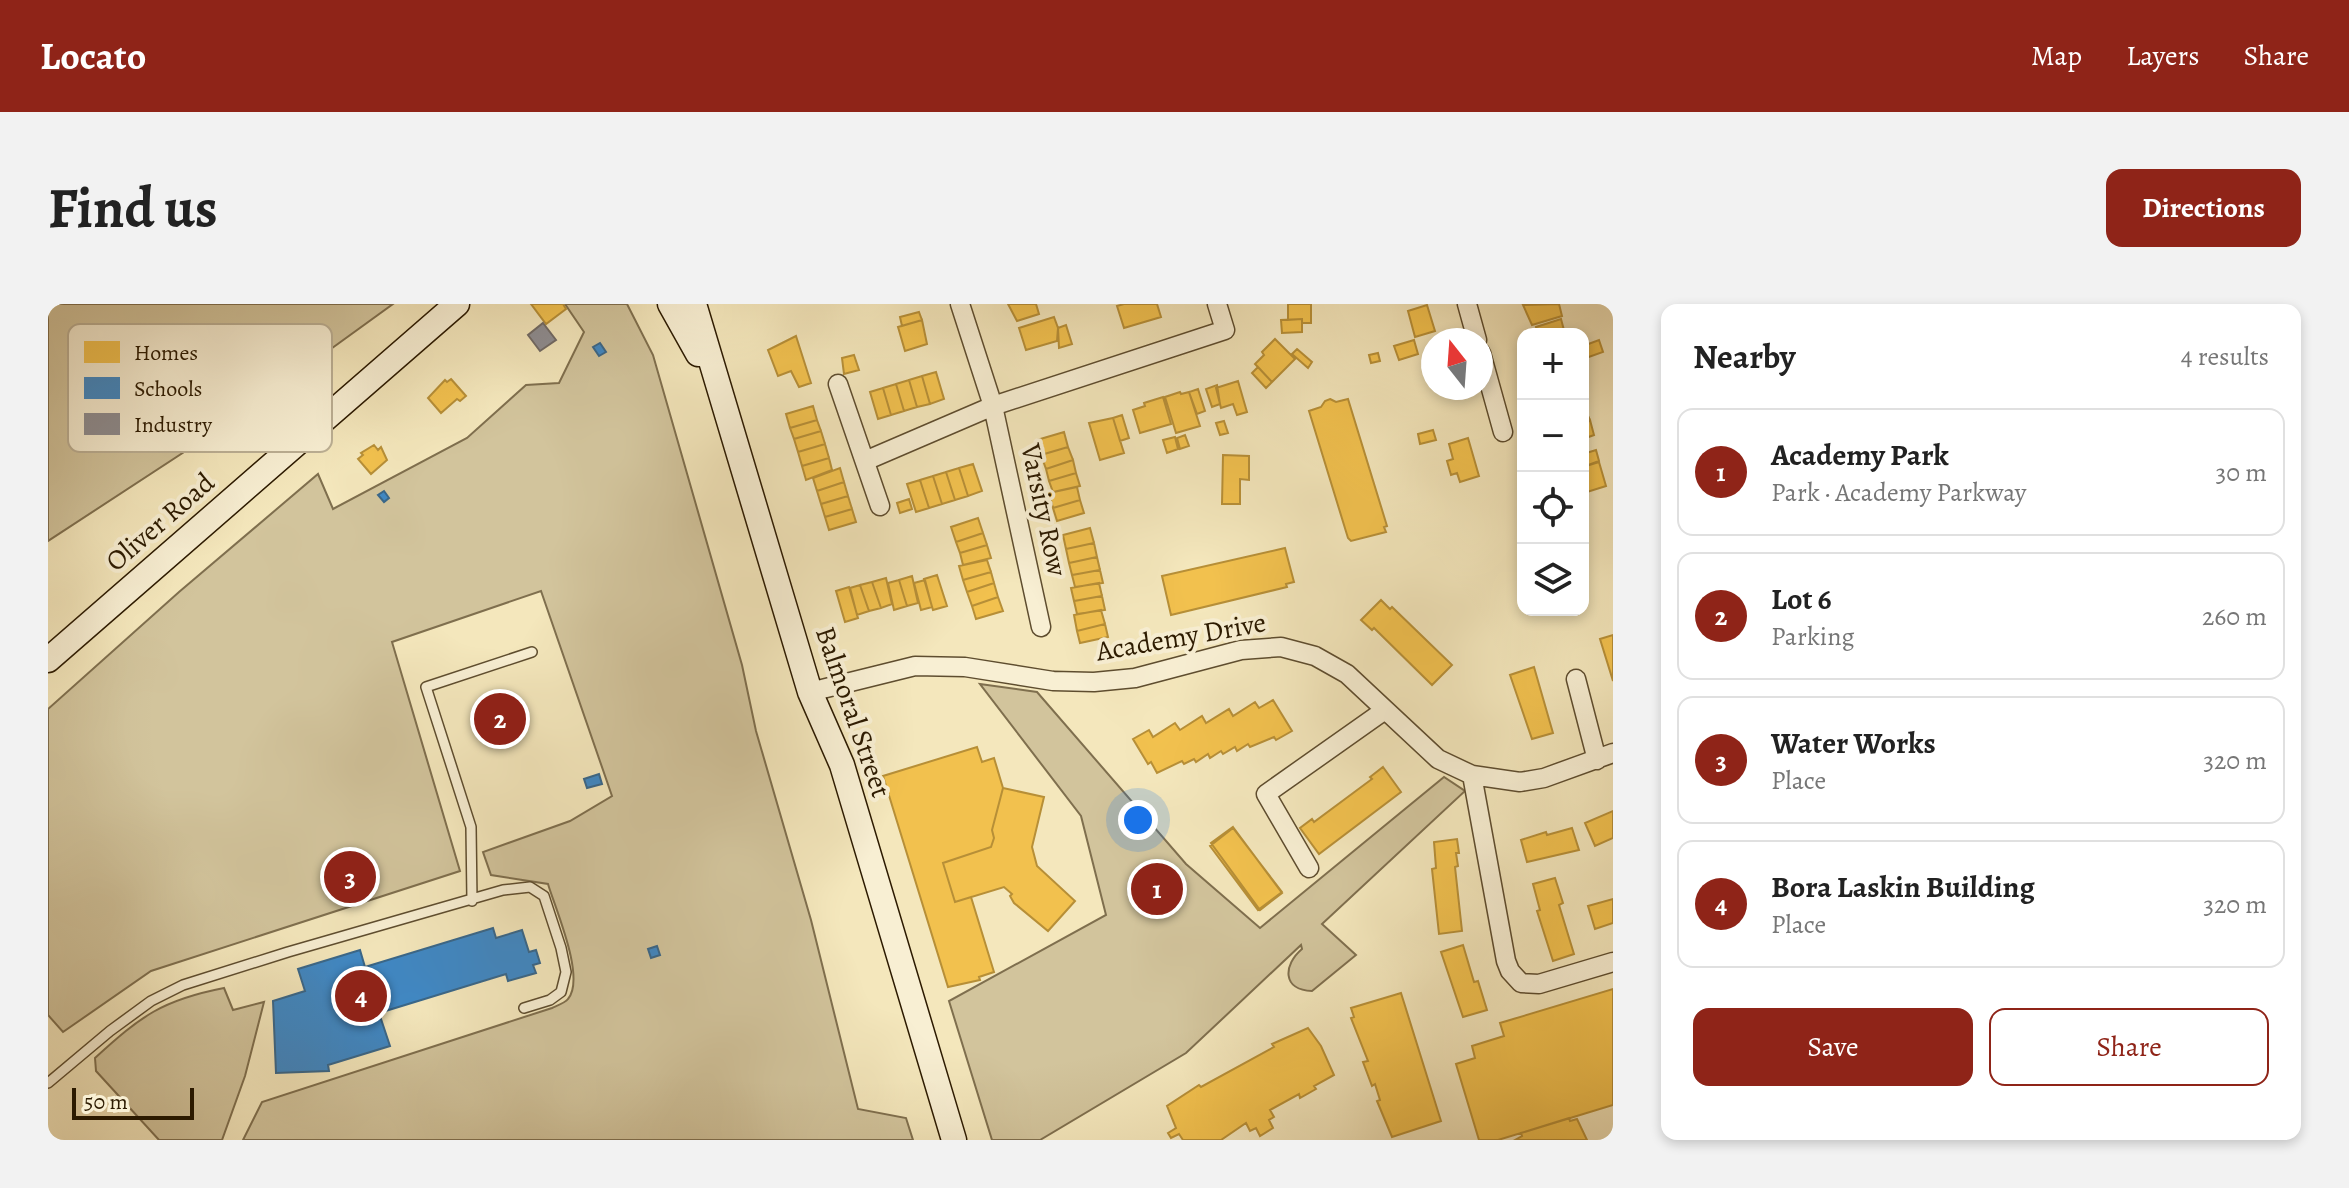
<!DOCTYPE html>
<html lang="en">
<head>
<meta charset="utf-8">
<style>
	:root { --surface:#fff; --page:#f2f2f2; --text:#222; --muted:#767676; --line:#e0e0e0; --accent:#8f2418 }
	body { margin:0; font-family:Alegreya,serif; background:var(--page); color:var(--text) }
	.controls { position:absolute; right:24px; top:24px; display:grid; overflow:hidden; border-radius:16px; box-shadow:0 4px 12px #0003 }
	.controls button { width:72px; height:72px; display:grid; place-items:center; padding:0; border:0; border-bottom:2px solid var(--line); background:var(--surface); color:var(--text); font:40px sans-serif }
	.compass { position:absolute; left:1373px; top:24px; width:72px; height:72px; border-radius:50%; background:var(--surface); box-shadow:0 4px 12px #0003; rotate:343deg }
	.scale { position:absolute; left:24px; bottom:20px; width:122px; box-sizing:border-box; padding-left:8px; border:4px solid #2c1a00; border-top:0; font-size:22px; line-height:28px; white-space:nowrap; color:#2c1a00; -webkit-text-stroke:6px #f8efd3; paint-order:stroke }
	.you { position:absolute; left:1090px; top:516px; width:28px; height:28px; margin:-20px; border:6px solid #fff; border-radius:50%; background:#1a73e8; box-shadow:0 0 0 12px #1a73e833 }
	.badge { display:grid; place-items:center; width:52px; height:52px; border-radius:50%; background:var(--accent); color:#fff; font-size:26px; font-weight:700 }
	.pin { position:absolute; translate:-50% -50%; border:4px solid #fff; box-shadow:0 2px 8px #0006 }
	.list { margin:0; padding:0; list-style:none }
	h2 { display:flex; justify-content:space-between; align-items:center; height:104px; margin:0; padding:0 32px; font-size:34px }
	h2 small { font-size:26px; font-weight:400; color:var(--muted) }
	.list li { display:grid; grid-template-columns:52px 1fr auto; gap:24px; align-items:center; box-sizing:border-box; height:128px; margin:0 16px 16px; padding:0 16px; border:2px solid var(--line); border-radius:16px }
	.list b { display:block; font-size:30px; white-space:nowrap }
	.list p { margin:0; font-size:26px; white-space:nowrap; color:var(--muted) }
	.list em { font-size:26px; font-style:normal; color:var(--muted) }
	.actions { display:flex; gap:16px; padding:24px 32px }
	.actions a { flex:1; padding:18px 0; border:2px solid var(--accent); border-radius:16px; text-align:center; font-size:28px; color:var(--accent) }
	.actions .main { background:var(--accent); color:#fff }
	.icon { flex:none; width:44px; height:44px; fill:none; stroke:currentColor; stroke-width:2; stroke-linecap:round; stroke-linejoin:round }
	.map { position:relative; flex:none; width:1565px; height:836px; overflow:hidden; border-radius:16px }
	header { display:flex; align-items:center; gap:48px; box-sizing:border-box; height:112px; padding:0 40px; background:var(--accent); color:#fff }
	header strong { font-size:38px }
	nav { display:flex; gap:44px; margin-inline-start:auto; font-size:28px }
	.intro { display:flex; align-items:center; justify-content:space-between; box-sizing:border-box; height:192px; padding:0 48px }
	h1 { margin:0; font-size:56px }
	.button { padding:20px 36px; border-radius:16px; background:var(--accent); color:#fff; font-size:28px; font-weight:700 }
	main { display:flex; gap:48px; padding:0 48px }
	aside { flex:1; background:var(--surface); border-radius:16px; box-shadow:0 4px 12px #0003 }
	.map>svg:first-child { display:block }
	.green { fill:#d2c49c; stroke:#7f6f4e; stroke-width:2 }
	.homes { fill:#f2c14e; stroke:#b78f37; stroke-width:2 }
	.schools { fill:#3f88c5; stroke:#39678a; stroke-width:2 }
	.industry { fill:#8d8d92; stroke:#706a66; stroke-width:2 }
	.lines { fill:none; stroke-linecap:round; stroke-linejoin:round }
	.service-casing { stroke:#5e4d2f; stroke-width:12 }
	.minor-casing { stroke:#5e4d2f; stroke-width:21 }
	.secondary-casing { stroke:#2c1a00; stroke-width:27 }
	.service { stroke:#f8efd3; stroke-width:9 }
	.minor { stroke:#f8efd3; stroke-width:18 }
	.secondary { stroke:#f8efd3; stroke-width:24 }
	.labels { text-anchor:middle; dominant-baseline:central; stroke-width:8; stroke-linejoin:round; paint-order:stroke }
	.street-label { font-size:28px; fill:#2c1a00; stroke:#f8efd3 }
	.key { fill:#f8efd3; stroke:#bbaf94; stroke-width:2 }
	.key-label { font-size:22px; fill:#2c1a00 }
</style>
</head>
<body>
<header>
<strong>Locato</strong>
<nav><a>Map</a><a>Layers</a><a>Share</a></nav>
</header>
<div class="intro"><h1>Find us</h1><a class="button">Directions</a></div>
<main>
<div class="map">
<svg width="1565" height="836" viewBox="0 0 1565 836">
	<rect width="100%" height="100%" fill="#f4e7bc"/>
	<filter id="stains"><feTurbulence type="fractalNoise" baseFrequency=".0025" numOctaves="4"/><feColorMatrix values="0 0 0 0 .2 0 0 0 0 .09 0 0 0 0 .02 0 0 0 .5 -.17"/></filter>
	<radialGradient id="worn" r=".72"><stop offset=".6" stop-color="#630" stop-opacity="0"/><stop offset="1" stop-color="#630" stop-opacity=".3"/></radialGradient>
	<path class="green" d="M0 0H345L182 118 0 237Z
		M517 0H579L605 51 694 361 708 427 763 616 810 805 858 814 865 836H195L214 798 504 704C508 702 517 699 520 695 538 674 507 604 500 580L443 571 435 548 522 517 564 492 493 287 344 338 412 567 103 667 15 728 0 711V405L131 288 270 170 285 205 419 134 478 81 511 79 536 28Z
		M932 380 989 388 1138 560 1212 624 1396 473 1417 487 1274 620 1308 651 1264 687C1234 686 1235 661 1254 645L1253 641 1138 749 992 836H944L901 697 1058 611 1033 512Z
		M176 684 185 706 216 698 197 772 174 836H111L48 767 47 754C93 712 114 696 176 684Z"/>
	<path class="homes" d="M483 0H515L518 5 498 20Z
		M960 0H988L991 10 969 17Z
		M1076 0H1109L1113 13 1076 24 1069 2Z
		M1240 0H1263V19H1254V15L1240 16Z
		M1511 0 1514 12 1484 21 1475 1Z
		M1379 1 1387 27 1367 33 1360 7Z
		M871 8 874 16 854 22 852 13Z
		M1006 13 1010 24 1009 37 978 46 971 24Z
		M1254 15V28L1234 29 1233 16Z
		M1513 15 1517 30H1490L1488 23Z
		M874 16 879 40 857 47 850 23Z
		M1018 21 1024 40 1011 44 1010 24Z
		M748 32 763 79 751 83 743 67 730 72 720 46Z
		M1227 35 1247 55 1224 78 1207 60 1216 51 1214 48Z
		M1366 36 1370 50 1351 56 1346 42Z
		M1551 36 1555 48 1535 55V42Z
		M1249 45 1264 58 1260 64 1244 50Z
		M1330 49 1332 57 1323 59 1321 51Z
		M806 51 811 66 796 70 794 54Z
		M1210 63 1224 78 1218 84 1204 69Z
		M888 68 896 95 882 100 874 72Z
		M874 72 882 100 869 103 861 76Z
		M403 75 418 92 412 97 409 95 393 109 380 94 397 76 399 78Z
		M861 76 869 103 856 107 848 80Z
		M1190 77 1199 108 1189 111 1185 100 1173 104 1168 84Z
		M848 80 856 107 843 111 835 84Z
		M1169 81 1172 100 1164 103 1158 85Z
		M835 84 843 111 830 115 822 88Z
		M1150 85 1157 107 1149 110 1141 88Z
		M1132 88 1133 90 1141 88 1152 122 1128 129 1117 93Z
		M1115 93 1123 120 1092 129 1085 106 1097 102 1096 99Z
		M1282 95 1288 98 1300 95 1339 222 1336 223 1338 228 1303 237 1300 234 1261 107 1273 103 1277 97Z
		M1535 101 1542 116 1535 119Z
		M765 102 769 116 742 124 738 110Z
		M1074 111 1081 134 1072 137 1065 114Z
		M1065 114 1076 149 1052 156 1041 119Z
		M769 116 773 127 746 135 742 124Z
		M1542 116 1546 131 1535 135V119Z
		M1176 117 1180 129 1172 131 1168 119Z
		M1385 126 1388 136 1372 140 1370 130Z
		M773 127 777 140 750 148 746 135Z
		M1016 128 1020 143 993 151 989 136Z
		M1137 131 1141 142 1132 145 1129 134Z
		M1127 133 1130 145 1119 149 1115 136Z
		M1420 134 1431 172 1412 178 1409 169 1403 171 1399 157 1405 155 1401 140Z
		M777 140 781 154 754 162 750 148Z
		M326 141 330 146 333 143 339 156 323 170 310 155 315 151 313 149Z
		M1020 143 1025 156 998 165 993 151Z
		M1548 146 1551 157 1535 163V150Z
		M1175 151 1201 152V176L1192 175V200H1174Z
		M781 154 784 166 758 176 754 162Z
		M1025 156 1028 169 1001 177 998 165Z
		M1551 158 1558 182 1536 189 1535 163Z
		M925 160 934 187 920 192 911 164Z
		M792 164 796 178 769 187 765 174Z
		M911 164 920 192 907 196 898 168Z
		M898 168 907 196 894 200 885 172Z
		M1028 169 1032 182 1005 188 1001 177Z
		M885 172 894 200 881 204 872 176Z
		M872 176 881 204 868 208 859 180Z
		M796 178 800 192 773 200 769 187Z
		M1029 183 1032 196 1005 204 1001 189Z
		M800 192 804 205 777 213 773 200Z
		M861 195 864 205 852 209 849 199Z
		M1032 196 1036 209 1009 217 1005 204Z
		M804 205 808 218 781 226 777 213Z
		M930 214 935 229 908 238 903 223Z
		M1042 224 1046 239 1018 245 1015 231Z
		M935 229 939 241 912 249 908 238Z
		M1046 239 1049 253 1021 259 1018 245Z
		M939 241 943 254 915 261 912 249Z
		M1237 244 1246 278 1238 280 1239 283 1123 311 1114 272Z
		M1049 253 1052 266 1024 271 1021 259Z
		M939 256 943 268 915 276 911 262Z
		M1052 266 1055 279 1027 283 1024 271Z
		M943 268 946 279 919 288 915 276Z
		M889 271 899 302 885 306 876 275Z
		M864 272 870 299 859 302 851 276Z
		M838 274 844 300 833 304 824 278Z
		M851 276 859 302 846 306 840 279Z
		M877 276 884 303 873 306 866 279Z
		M824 278 833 304 821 307 812 281Z
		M946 279 950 293 924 302 919 288Z
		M1051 279 1054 292 1026 297 1023 284Z
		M812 281 821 307 809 311 802 284Z
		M801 283 810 314 797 318 788 287Z
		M1054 292 1057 306 1029 310 1026 297Z
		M950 293 955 307 928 315 924 302Z
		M1333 296 1342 305 1344 303 1404 361 1384 381 1326 324 1324 326 1313 316Z
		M1053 306 1057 320 1029 327 1026 311Z
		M1057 320 1060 333 1032 339 1029 327Z
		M1565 331V377L1552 335Z
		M1486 363 1505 429 1484 435 1462 371Z
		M1225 396 1244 427 1228 436 1226 433 1202 443 1200 440 1189 447 1187 443 1175 450 1173 447 1162 454 1160 450 1148 458 1146 455 1136 460 1134 457 1109 469 1103 458 1100 460 1085 435 1101 426 1105 433 1127 419 1132 426 1154 412 1158 419 1181 405 1185 412 1207 398 1211 404Z
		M929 443 934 458 946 454 955 484 944 526 946 534 943 543 895 559 907 598 923 593 946 668 931 673 932 676 900 683 835 472Z
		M1335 463 1353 488 1271 550 1252 524 1264 515 1266 518 1324 475 1322 473Z
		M955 484 996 493 984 543 989 562 1027 597 1000 627 966 599 962 592 964 590 956 583 907 598 895 559 943 543 946 534 944 526Z
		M1565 507V534L1547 542 1537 519Z
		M1185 523 1234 589 1212 606 1163 539Z
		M1185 524 1234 588 1210 606 1162 542Z
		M1524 524 1531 546 1479 558 1473 536 1498 528 1499 531Z
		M1409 535 1411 549H1408L1410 562 1407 563 1414 627 1391 630 1384 565 1388 564 1386 538Z
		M1507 574 1515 599 1511 601 1526 650 1505 657 1489 607 1492 606 1485 580Z
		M1565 595V619L1547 625 1540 602Z
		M1415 641 1426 678 1430 677 1439 706 1415 713 1393 648Z
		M1565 685V801L1450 836H1431L1408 760 1427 754 1424 742 1456 732 1452 719Z
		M1353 689 1393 817 1344 833 1329 797 1332 796 1327 780 1324 782 1315 758 1320 757 1303 714 1306 713 1303 704Z
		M1260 724 1273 742 1286 771 1266 782 1268 785 1252 794 1251 790 1222 806 1226 813 1221 816 1225 824 1212 832 1208 824 1202 827 1198 819 1173 836H1135L1131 830 1123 834 1120 829 1128 824 1119 802 1151 781 1153 783 1226 743 1224 740Z
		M1521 814 1522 817 1529 815 1539 836H1467L1474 832 1473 829Z"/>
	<path class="schools" d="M552 39 558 48 551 52 545 43Z
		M336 187 341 194 336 198 330 191Z
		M551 470 554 480 539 484 536 475Z
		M313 561 318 579 292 586 287 568Z
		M445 624 448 634 474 626 481 648 488 646 492 659 485 661 488 669 460 677 458 670 331 709 342 742 280 761 281 767 228 769 225 697 257 687 250 665 312 646 317 663Z
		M609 642 612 651 603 654 600 645Z"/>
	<path class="industry" d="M495 19 508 36 492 47 480 31Z"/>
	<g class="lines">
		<defs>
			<path id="service" d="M424 597 423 523 378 383 484 348
				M0 779 62 727 103 697 135 681 240 648 455 586 482 583 496 592 513 644 518 668 513 688 502 696 476 704"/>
			<path id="minor" d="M912 0 945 102 993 323
				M1419 0 1429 36
				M1433 49 1455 128
				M790 80 832 202
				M817 157 945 102 1177 26 1169 0
				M1528 375 1549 456
				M762 388 867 362 917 363 1005 377 1046 378 1087 374 1193 346 1233 343 1267 352 1299 370 1390 455 1424 471 1472 478 1496 474 1565 449
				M1424 471 1458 657 1462 667 1473 679 1491 680 1565 658
				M1261 564 1218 490 1337 406"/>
			<path id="secondary" d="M622 0 650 50
				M646 0 762 388 794 461 906 836
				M0 356 409 0"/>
		</defs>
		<use href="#service" class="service-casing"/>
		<use href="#minor" class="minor-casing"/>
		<use href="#secondary" class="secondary-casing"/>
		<use href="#service" class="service"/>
		<use href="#minor" class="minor"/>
		<use href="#secondary" class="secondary"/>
	</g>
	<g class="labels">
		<g class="street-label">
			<text transform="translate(996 206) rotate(78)">Varsity Row</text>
			<text transform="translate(112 218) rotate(-41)">Oliver Road</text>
			<text transform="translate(1133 333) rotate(-10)">Academy Drive</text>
			<text transform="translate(805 408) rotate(71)">Balmoral Street</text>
		</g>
	</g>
	<rect x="20" y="20" width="264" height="128" rx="12" class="key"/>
	<rect x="36" y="37" width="36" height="22" fill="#f2c14e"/>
	<rect x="36" y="73" width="36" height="22" fill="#3f88c5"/>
	<rect x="36" y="109" width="36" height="22" fill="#8d8d92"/>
	<g class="key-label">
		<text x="86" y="56">Homes</text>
		<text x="86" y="92">Schools</text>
		<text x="86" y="128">Industry</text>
	</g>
	<rect width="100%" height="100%" filter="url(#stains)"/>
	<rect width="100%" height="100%" fill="url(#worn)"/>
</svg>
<div class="controls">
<button>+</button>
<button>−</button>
<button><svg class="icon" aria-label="locate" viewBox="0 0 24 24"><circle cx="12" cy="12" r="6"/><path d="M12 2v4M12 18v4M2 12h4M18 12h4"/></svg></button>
<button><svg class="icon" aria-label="layers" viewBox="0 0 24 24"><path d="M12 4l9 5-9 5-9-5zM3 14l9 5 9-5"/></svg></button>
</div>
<svg class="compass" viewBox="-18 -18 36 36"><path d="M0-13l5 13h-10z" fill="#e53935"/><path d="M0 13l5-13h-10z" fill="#767676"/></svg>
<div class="scale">50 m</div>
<div class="you"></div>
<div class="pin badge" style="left:1109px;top:585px">1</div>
<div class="pin badge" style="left:452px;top:415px">2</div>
<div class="pin badge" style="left:302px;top:573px">3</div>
<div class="pin badge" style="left:313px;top:692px">4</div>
</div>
<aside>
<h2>Nearby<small>4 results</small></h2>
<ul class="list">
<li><span class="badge">1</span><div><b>Academy Park</b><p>Park · Academy Parkway</p></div><em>30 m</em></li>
<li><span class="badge">2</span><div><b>Lot 6</b><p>Parking</p></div><em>260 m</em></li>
<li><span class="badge">3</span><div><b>Water Works</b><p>Place</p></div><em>320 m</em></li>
<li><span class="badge">4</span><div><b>Bora Laskin Building</b><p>Place</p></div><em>320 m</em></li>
</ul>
<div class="actions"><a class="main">Save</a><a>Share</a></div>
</aside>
</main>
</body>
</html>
